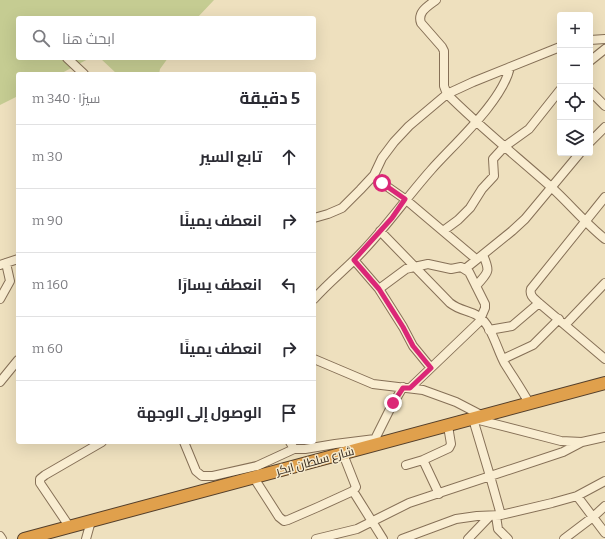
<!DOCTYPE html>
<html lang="ar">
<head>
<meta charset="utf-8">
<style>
	:root { --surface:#fff; --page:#f2f2f3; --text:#2b2b33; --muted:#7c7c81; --line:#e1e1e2 }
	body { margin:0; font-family:Bitter,Cairo,serif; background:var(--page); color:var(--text); direction:rtl }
	.controls { position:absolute; right:12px; top:12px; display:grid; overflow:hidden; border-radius:4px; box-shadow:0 4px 16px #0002 }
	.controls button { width:36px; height:36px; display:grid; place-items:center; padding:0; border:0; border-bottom:1px solid var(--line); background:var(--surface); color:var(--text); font:20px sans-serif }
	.stop { position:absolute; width:12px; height:12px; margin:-9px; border:3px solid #db2777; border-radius:50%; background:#fff }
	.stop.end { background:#db2777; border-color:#fff; box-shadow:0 1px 4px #0008 }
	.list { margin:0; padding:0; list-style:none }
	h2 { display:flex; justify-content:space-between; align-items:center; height:52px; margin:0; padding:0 16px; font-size:17px }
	h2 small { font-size:13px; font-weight:400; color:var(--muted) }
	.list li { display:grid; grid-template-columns:26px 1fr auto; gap:12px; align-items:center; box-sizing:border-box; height:64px; padding:0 16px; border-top:1px solid var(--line) }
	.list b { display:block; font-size:15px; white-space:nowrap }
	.list em { font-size:13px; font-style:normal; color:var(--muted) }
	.icon { flex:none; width:22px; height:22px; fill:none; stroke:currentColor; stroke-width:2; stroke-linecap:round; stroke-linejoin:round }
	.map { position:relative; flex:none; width:605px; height:539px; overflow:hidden; direction:ltr }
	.search { position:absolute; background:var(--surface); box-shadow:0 4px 16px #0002; left:16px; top:16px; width:300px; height:44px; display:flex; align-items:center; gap:10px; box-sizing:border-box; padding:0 14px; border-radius:4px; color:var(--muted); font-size:15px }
	.panel { position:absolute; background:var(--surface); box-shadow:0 4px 16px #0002; left:16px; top:72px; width:300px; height:372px; border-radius:4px; direction:rtl }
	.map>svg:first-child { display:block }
	.green { fill:#c5cc92 }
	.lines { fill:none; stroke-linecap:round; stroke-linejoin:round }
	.minor-casing { stroke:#867057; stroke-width:10 }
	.highway-casing { stroke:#543f2b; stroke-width:14 }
	.minor { stroke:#f9edd1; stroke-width:8 }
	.highway { stroke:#e0a04c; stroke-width:12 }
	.route { stroke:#db2777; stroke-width:5 }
	.labels { text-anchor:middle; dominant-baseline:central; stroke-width:3; stroke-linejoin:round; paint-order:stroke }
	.street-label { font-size:12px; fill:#35281c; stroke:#f5eace }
</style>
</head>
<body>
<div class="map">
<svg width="605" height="539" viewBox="0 0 605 539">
	<rect width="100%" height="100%" fill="#eee0be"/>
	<path class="green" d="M0 0H214L197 18H18V58H90L60 74H18V96L0 105Z
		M100 58H168L160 69 159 74H117Z"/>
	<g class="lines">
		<defs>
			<path id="minor" d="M436 0C428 6 417 12 421 23L442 47 444 51V86L447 94C480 127 515 155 550 186 569 203 585 223 605 239
				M590 40 605 39
				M67 58 84 74
				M590 61 605 49
				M590 91 605 106
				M590 142 605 127
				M374 175 382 183 405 199 476 259
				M605 197 531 289C529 296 535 299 539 303L605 359
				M314 218 328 214 342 208 360 190 374 175 382 158 394 142 409 126 447 94 473 82 560 47
				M380 231 450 303C460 311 469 310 478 316 492 325 497 350 505 364 513 377 522 390 529 403
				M443 231 458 220 470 208 482 189 494 176 493 159 504 147 529 129 560 90
				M354 260 379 289 403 327 413 346 431 368
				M0 265 18 259
				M465 269 512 231 525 219 580 153
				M476 286C488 272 491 273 483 255
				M379 289 406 269 414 267 428 264 451 269 461 267 469 272 485 304V308L479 322 410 388
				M0 299 10 281 6 263
				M314 299C329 282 347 268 362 252 387 226 407 197 431 170 454 144 503 101 510 67
				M565 325 605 283
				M489 330 512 326 539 303
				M314 359 373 384 423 390 456 402 483 416
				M503 359 533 345 559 319
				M0 382 18 360
				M473 419 490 476 501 515
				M475 419 561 441 582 442 605 437
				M184 442 196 471 202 476H213L257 466 294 449H305L335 444 375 439
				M290 442 294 449
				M373 443 390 409 403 387
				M423 460 439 494
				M406 465 423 460 449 448 451 444 448 426
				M254 478 279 517 284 521 288 520 318 507 353 491 356 487 343 454
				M353 491 383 539
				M577 496 605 533
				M496 516 498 529 508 539
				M69 526 40 483V479L45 475 102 442
				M0 536 2 539
				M86 539 91 521
				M316 539 357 529 409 503 563 452 582 442
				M402 539 456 519 477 516 501 515 552 503 577 496 605 481
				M468 539 490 516
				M564 539 593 517 605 506"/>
			<path id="highway" d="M24 539 605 383"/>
		</defs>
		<use href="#minor" class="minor-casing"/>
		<use href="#highway" class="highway-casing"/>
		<use href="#minor" class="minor"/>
		<use href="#highway" class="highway"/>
	</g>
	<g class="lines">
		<path class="route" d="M382 183 405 199 392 218 354 260 379 289 403 327 413 346 431 368 410 388H403L393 403"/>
	</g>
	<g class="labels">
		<g class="street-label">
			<text transform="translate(315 461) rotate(-15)">شارع سلطان ابكر</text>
		</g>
	</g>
</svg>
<div class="controls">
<button>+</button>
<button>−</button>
<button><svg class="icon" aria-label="locate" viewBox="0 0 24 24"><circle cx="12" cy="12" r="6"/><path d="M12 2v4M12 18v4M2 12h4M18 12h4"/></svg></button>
<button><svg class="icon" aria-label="layers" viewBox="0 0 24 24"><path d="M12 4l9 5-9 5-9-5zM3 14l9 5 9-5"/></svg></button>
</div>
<div class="stop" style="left:382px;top:183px"></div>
<div class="stop end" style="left:393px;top:403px"></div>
<div class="search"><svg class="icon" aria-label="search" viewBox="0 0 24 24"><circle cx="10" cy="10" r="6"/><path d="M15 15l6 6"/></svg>ابحث هنا</div>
<section class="panel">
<h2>5 دقيقة<small>سيرًا · 340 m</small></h2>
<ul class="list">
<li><svg class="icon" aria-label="ahead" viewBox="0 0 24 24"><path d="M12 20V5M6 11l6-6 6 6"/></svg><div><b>تابع السير</b></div><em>30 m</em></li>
<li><svg class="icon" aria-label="right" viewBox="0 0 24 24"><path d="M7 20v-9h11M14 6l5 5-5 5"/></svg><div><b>انعطف يمينًا</b></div><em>90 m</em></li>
<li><svg class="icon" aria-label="left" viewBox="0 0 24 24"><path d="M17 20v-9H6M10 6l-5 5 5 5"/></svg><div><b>انعطف يسارًا</b></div><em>160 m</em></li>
<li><svg class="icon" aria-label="right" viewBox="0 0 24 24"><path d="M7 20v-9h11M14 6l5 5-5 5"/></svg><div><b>انعطف يمينًا</b></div><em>60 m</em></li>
<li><svg class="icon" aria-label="arrive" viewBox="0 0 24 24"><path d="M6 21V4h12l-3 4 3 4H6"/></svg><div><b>الوصول إلى الوجهة</b></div></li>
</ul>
</section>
</div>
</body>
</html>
